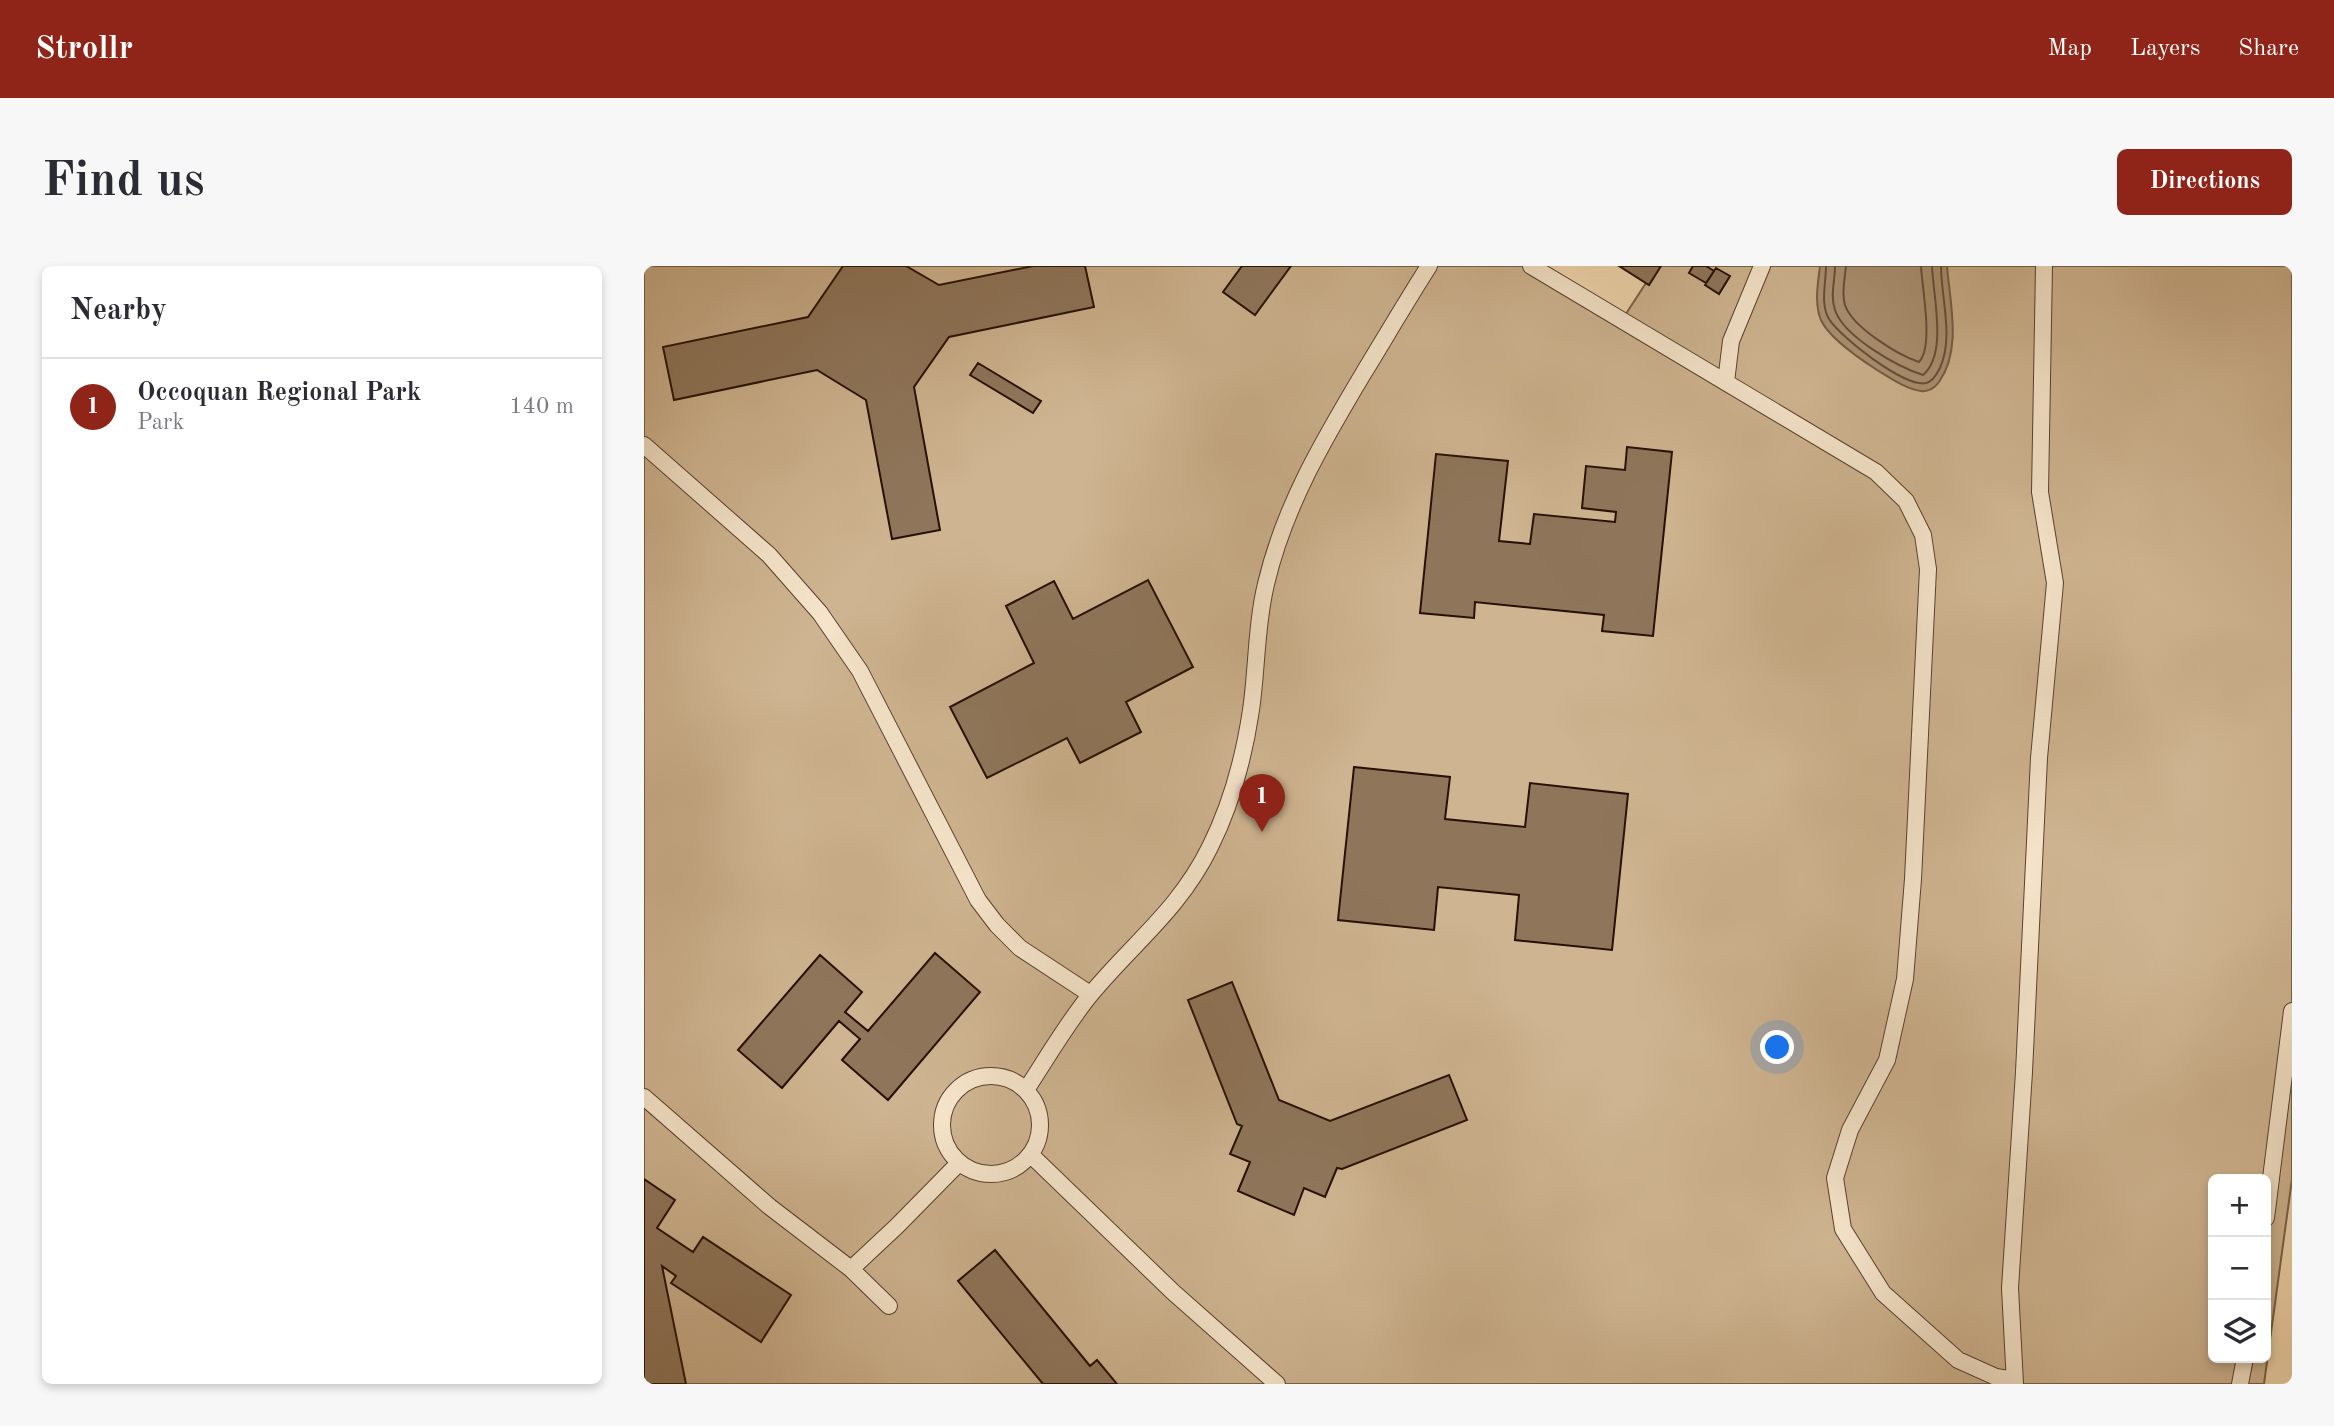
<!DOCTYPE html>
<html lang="en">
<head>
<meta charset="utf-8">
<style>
	:root { --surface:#fff; --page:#f7f7f7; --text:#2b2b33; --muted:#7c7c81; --line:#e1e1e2; --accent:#8f2418 }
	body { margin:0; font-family:"Old Standard TT",serif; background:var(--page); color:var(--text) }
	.controls { position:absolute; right:21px; bottom:21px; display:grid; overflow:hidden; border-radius:10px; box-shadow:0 4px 10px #0003 }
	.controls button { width:63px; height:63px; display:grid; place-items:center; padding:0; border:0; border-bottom:2px solid var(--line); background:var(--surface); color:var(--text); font:35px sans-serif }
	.you { position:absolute; left:1134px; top:782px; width:24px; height:24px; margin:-18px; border:5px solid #fff; border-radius:50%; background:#1a73e8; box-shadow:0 0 0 10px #1a73e833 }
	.badge { display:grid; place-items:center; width:46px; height:46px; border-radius:50%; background:var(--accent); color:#fff; font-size:23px; font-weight:700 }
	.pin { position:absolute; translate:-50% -58px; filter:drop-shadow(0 2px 4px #0008) }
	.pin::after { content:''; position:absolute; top:37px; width:24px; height:21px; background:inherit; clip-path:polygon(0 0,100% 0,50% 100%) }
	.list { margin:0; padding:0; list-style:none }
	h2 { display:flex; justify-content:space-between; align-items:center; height:91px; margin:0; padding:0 28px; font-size:30px }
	h2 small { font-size:23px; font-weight:400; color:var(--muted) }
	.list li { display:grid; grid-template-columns:46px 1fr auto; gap:21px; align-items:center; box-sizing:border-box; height:98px; padding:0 28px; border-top:2px solid var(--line) }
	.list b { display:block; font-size:26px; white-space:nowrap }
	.list p { margin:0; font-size:23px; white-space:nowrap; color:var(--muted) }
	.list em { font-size:23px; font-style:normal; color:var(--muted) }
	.icon { flex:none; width:38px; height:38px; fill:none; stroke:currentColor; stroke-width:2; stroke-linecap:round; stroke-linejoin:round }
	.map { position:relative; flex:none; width:1648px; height:1118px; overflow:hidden; border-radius:10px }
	header { display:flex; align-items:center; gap:42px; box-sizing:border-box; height:98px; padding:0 35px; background:var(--accent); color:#fff }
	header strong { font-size:33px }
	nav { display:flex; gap:38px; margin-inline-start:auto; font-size:24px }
	.intro { display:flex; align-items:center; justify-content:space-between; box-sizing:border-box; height:168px; padding:0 42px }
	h1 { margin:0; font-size:49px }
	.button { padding:18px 32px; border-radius:10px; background:var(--accent); color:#fff; font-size:24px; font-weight:700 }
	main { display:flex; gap:42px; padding:0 42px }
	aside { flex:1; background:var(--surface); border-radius:10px; box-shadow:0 4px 10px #0003 }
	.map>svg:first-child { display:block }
	.green { fill:#ceb490; stroke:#7a624a; stroke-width:2; fill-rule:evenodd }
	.water { fill:#ab9273; stroke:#765e46; stroke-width:2 }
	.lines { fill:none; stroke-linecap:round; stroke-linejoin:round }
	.shore { stroke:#68503b; stroke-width:2 }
	.building { fill:#8f765b; stroke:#260f03; stroke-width:2 }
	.lane-casing { stroke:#58412e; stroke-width:18 }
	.lane { stroke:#f5e4ca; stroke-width:16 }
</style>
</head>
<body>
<header>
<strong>Strollr</strong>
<nav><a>Map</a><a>Layers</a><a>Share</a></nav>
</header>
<div class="intro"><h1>Find us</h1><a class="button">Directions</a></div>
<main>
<aside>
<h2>Nearby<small></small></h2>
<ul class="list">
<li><span class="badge">1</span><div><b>Occoquan Regional Park</b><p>Park</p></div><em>140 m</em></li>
</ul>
</aside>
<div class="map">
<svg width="1648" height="1118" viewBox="0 0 1648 1118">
	<rect width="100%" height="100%" fill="#f0d6ad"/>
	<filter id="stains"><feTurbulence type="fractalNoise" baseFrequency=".00286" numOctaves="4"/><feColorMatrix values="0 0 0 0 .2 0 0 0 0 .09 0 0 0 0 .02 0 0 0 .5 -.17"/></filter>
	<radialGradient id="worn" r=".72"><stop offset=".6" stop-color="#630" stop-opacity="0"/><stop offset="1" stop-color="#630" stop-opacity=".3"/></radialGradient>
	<path class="green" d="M0 0H880L974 60 1013 0H1648V913L1620 1118H0ZM1569 913H1622V1092H1569Z"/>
	<path class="water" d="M1176 0H1303C1306 38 1318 83 1295 116 1291 122 1284 126 1277 125 1262 123 1246 112 1233 104 1216 93 1185 72 1177 54 1170 37 1174 17 1176 0Z"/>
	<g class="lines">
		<path class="shore" d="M1182 0C1182 17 1176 38 1185 53 1196 71 1261 122 1282 117 1288 116 1293 108 1296 102 1310 71 1297 32 1297 0
			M1191 0C1191 14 1186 30 1191 44 1200 71 1254 101 1279 109 1304 88 1289 30 1288 0
			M1202 0C1201 12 1197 27 1201 39 1208 61 1254 89 1275 96 1290 80 1278 23 1277 0"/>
	</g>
	<path class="building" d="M199 0H262L295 19 389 0H441L450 41 305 71 270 121 296 264 248 273 222 134 173 104 30 134 19 81 164 51Z
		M598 0H647L611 49 579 26Z
		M975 0H1017L1005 19Z
		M1049 0H1062L1070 5 1062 17 1045 7Z
		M1072 2 1086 10 1075 28 1061 19Z
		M334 97 397 135 389 147 326 109Z
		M983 181 1028 186 1009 370 958 365 960 349 831 336 830 352 776 347 792 188 864 195 855 275 886 278 890 248 971 256 972 246 938 242 942 200 981 204Z
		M504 314 549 401 482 436 497 466 436 497 423 472 343 512 306 441 390 397 362 340 410 315 429 353Z
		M710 501 806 511 801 553 881 561 886 517 984 528 968 684 871 674 875 629 794 621 790 664 694 654Z
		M291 687 336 726 244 834 198 794 216 773 195 755 138 822 94 784 176 689 218 726 201 746 224 765Z
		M588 716 635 834 686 855 805 809 823 854 698 903 693 902 681 931 660 922 650 949 594 925 606 896 586 888 598 860 593 858 544 734Z
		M0 913 31 934 13 962 49 986 59 971 147 1029 117 1076 27 1017 32 1010 18 1000 42 1118H0Z
		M351 984 446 1100 453 1094 473 1118H399L314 1015Z"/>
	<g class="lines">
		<defs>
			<path id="lane" d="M887 0 1232 206 1262 235 1279 269 1284 303 1269 613 1261 713 1243 794 1206 864 1191 912 1199 963 1239 1027 1314 1094 1352 1111 1370 1114
				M1082 116 1087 75 1118 0
				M0 179 125 289 176 347 216 405 334 634 353 659 376 682 446 728
				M298 859a49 49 0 1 1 98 0a49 49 0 1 1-98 0Z
				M382 824C403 792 423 757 447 728 490 676 535 644 566 581 587 539 600 491 607 444 613 403 612 359 622 318 640 241 679 175 719 108 741 72 762 36 785 0
				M0 831 126 941 207 1003 245 1040
				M387 889 529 1026 633 1118
				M1622 952 1648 745
				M207 1003 253 960 315 897
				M1371 1118 1366 1022 1380 806 1395 492 1411 317 1396 226 1400 0
				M1596 1118 1601 1092"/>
		</defs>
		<use href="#lane" class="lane-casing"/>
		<use href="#lane" class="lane"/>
	</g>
	<rect width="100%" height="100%" filter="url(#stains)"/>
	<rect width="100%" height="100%" fill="url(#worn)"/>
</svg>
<div class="controls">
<button>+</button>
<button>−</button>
<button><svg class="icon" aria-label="layers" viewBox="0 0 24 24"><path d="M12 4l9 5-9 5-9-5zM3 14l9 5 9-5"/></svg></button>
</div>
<div class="you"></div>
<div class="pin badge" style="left:618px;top:566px">1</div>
</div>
</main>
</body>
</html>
